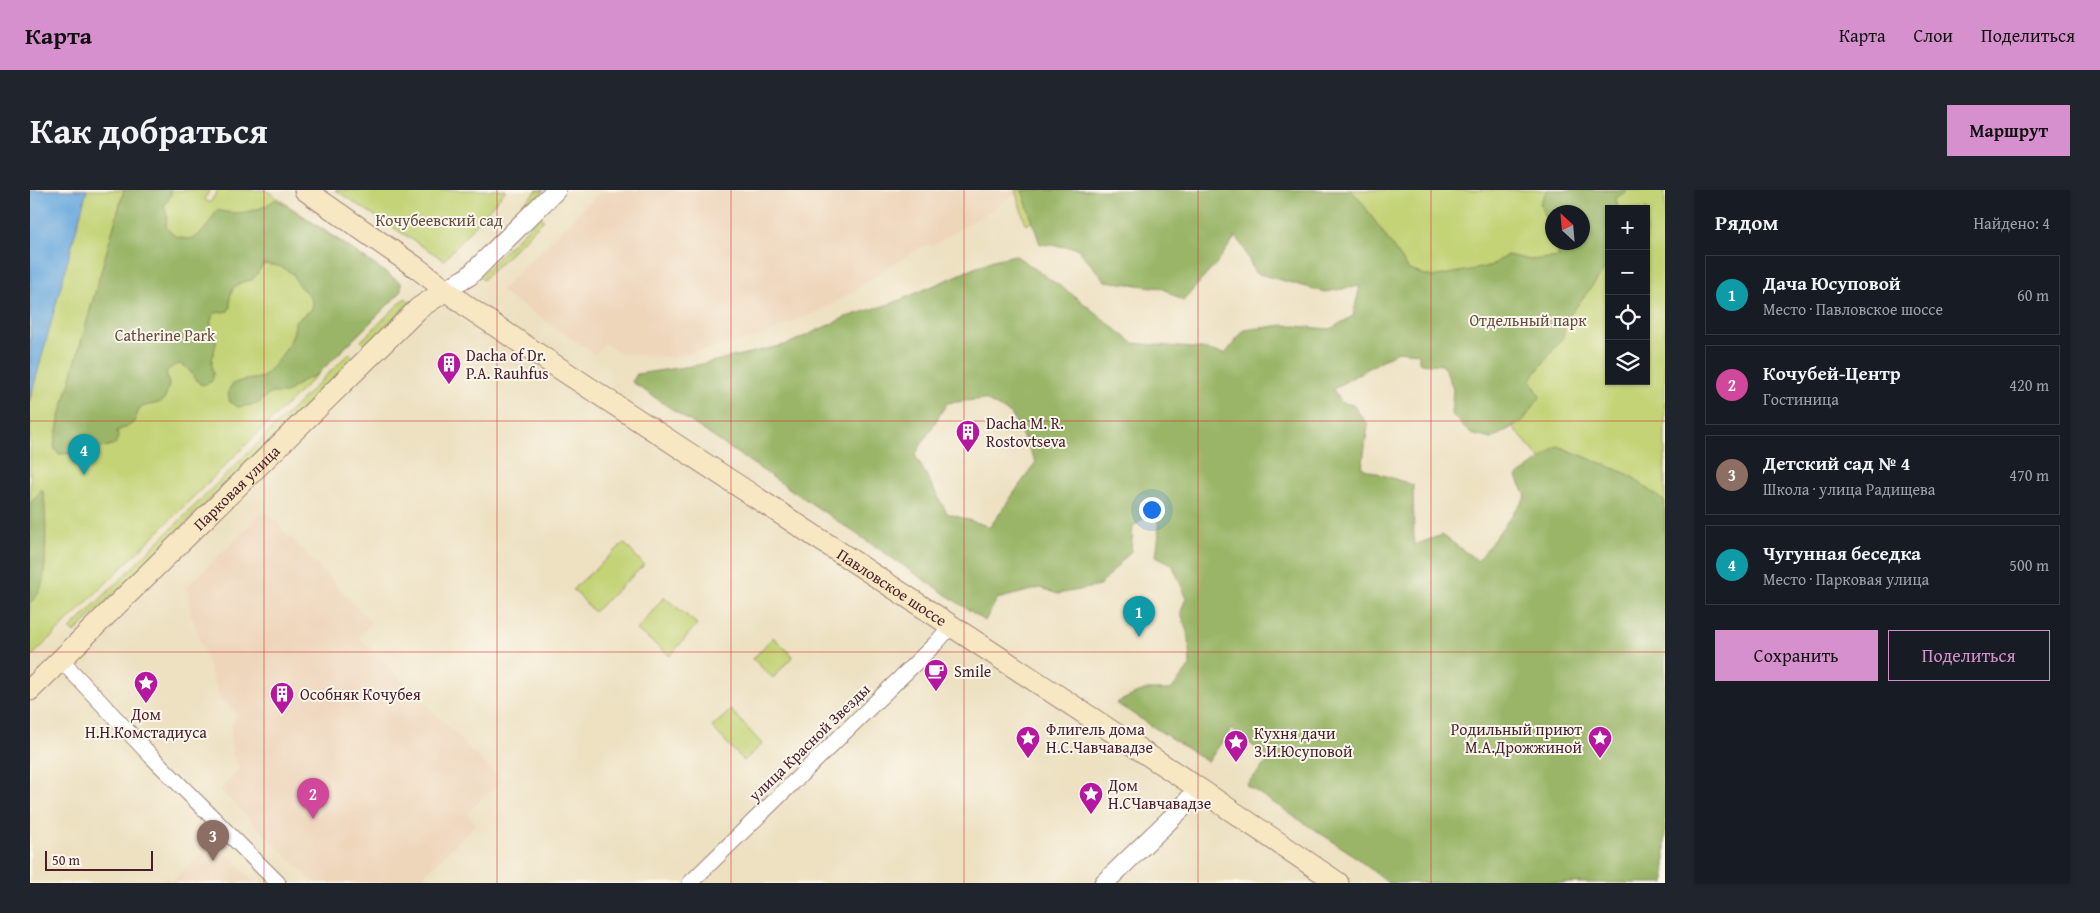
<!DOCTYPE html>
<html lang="ru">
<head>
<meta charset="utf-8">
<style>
	:root { --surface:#171b24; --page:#20242c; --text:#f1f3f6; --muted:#9ea1a6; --line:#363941; --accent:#d690ce }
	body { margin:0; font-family:"Gentium Book Plus",serif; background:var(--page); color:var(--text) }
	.controls { position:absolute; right:15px; top:15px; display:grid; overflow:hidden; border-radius:0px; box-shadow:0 1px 4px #0004 }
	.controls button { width:45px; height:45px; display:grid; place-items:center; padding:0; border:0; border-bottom:1px solid var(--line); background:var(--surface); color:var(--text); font:25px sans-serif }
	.compass { position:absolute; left:1515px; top:15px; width:45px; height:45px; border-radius:50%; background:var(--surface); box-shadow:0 1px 4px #0004; rotate:334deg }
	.scale { position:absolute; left:15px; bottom:12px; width:108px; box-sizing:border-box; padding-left:5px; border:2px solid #4a1f2b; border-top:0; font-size:14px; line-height:18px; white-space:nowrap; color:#4a1f2b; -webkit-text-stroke:4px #fbf7ec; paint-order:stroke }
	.you { position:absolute; left:1121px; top:319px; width:18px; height:18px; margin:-12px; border:4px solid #fff; border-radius:50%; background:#1a73e8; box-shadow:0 0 0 8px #1a73e833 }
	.badge { display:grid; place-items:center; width:32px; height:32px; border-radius:50%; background:var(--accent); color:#fff; font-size:16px; font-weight:700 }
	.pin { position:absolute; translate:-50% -41px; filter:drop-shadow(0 1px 2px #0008) }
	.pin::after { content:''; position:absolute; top:26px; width:18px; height:15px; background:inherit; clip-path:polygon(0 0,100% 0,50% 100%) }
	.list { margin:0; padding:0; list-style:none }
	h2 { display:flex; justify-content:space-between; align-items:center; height:65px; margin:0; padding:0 20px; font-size:21px }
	h2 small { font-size:16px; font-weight:400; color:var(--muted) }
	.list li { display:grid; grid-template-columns:32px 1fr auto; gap:15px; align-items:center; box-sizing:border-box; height:80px; margin:0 10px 10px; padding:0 10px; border:1px solid var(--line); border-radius:0px }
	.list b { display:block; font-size:19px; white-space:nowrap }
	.list p { margin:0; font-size:16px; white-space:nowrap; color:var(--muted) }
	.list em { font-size:16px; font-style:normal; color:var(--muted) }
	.actions { display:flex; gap:10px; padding:15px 20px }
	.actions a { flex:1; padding:11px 0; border:1px solid var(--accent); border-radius:0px; text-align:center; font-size:18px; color:var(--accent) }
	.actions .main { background:var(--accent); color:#111 }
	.icon { flex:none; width:28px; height:28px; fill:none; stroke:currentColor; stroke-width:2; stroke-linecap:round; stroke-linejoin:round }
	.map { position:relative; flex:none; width:1635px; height:693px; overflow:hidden; border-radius:0px }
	header { display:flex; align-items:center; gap:30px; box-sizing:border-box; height:70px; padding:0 25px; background:var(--accent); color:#111 }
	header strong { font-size:24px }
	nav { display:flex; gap:28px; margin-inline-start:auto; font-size:18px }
	.intro { display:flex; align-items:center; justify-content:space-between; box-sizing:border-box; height:120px; padding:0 30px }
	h1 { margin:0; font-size:35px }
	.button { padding:12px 22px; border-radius:0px; background:var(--accent); color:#111; font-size:18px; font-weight:700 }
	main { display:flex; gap:30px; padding:0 30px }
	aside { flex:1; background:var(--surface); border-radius:0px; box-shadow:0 1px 4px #0004 }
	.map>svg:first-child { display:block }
	.built { fill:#eed6bb }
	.green { fill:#c3d376; stroke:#867950; fill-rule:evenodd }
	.forest { fill:#9ab567; stroke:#726a49; fill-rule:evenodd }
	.water { fill:#6caade; stroke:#5b6484 }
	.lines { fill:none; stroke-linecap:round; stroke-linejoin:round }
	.minor-casing { stroke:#9c8076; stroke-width:17 }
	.tertiary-casing { stroke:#9c8076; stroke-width:21 }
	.secondary-casing { stroke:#9c8076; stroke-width:23 }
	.minor { stroke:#fff; stroke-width:15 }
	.tertiary { stroke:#fff; stroke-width:19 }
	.secondary { stroke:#f7e8c3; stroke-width:21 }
	.grid { fill:none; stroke:#d62828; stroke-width:1; stroke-opacity:0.55 }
	.labels { text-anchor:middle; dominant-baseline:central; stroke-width:4; stroke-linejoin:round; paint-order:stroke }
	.park-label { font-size:16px; fill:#684c3e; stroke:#fbf7ec }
	.poi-label { font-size:16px; fill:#4a1f2b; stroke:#fbf7ec; text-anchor:start }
	.street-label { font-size:16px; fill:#4a1f2b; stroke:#fbf7ec }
</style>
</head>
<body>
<header>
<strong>Карта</strong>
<nav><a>Карта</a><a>Слои</a><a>Поделиться</a></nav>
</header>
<div class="intro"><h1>Как добраться</h1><a class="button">Маршрут</a></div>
<main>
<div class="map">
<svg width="1635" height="693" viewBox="0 0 1635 693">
	<rect width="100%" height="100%" fill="#fbf7ec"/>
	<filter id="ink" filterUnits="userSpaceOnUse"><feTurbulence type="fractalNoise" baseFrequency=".02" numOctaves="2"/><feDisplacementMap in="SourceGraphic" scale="10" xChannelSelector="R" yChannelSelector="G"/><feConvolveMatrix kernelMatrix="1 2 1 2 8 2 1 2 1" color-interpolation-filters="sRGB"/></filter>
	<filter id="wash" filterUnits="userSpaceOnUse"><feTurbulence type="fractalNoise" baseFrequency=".0096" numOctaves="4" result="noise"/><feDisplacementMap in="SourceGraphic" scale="20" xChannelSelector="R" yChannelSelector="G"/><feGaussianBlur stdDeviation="1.12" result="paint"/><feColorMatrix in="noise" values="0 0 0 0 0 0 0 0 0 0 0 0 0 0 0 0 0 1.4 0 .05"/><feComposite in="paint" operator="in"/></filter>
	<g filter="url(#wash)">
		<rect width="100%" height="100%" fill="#ede1c2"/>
		<path class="built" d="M572 0H985L987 4 904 55 893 56 855 79 824 101 797 117 731 146 643 167 589 163 575 153 565 164 470 101Z
			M235 320 342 433 329 447 471 590 437 624 446 634 386 693H284L190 600 209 579 203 566 201 553V538L206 524 190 508 160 422 158 396Z
			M183 650 225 693H129L136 686 142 692Z"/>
		<path class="green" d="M0 0H180L174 9 180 13 188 0H236L371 93V102L0 468Z
			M305 0H476L414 70Z
			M507 0H514L436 77 432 74Z
			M985 0H1062L996 35Z
			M1229 0H1635V361L1449 378 1519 279 1401 142ZM1579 19H1616V191H1579ZM1522 22H1552V52H1522Z
			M510 26 514 30 453 90 449 86Z
			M375 108 380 112 336 156 331 151Z
			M319 163 324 168 44 443 40 439Z
			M594 353 614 375 564 422 543 399Z
			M634 407 667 434 640 466 607 440Z
			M743 447 763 466 743 488 723 469Z
			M701 520 732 554 714 571 682 537Z"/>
		<path class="forest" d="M94 0H141V5L134 16 137 25 136 36C140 43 144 46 152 48 170 53 179 33 187 20 208 26 229 22 246 9L371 93V102L287 185 274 190 256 203H241L227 214 208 217 200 212C192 186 219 192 233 187 247 171 265 154 265 131L281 120 283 115 280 106 269 96 262 83 249 76 234 74 222 90 212 92 203 98 200 107V118L198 121 185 123C175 135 186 140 186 153 185 160 182 166 182 173 181 181 186 185 181 192L172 195C161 190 157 161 136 182L139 195 135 208 129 213 110 217 104 232 99 236 87 241 88 247 85 254 55 263 28 264 24 257 29 230Z
			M992 0H1320L1328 7 1379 80 1402 87 1461 76 1477 65 1500 70 1529 67 1524 53 1552 52V22H1522V47L1510 13 1517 0H1598L1586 8 1588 19H1579V74L1536 130 1533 147 1501 189 1510 207 1493 231 1461 249 1441 244 1421 224 1423 198 1413 175 1389 173V163L1368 161 1303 199 1311 212 1323 215 1338 235 1332 278 1383 295 1384 355 1412 345 1448 371 1496 306 1487 287 1528 256 1600 285 1635 312V693H1358L1319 662 1216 595 1240 569 1201 539 1178 572 1086 513 1114 500H1141L1160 476 1159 449 1151 422 1156 407 1142 374 1126 366 1129 344 1127 317 1103 337 1101 361 1069 396 1028 404 1010 398 967 409 955 431 602 192 607 184 668 175 758 154 816 127 863 113 963 70 985 65 1047 108 1103 153 1174 159 1195 164 1214 140 1254 135 1300 139 1323 126 1330 96 1295 102 1225 83 1213 57 1206 46 1186 74 1153 111 1132 98 1075 91 1047 58 1010 54ZM954 209 981 224 1006 272 960 337 917 323 885 265 917 213Z
			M12 299C17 308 17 381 12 394 10 402 6 408 0 413V314Z"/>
		<path class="water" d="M0 0H57L0 210Z"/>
	</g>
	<g filter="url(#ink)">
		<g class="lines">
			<defs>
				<path id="minor" d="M31 470 121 566 248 693
					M660 693 906 453 921 436"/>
				<path id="tertiary" d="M416 100 439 86 526 0
					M1074 693 1154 616 1168 598"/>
				<g id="secondary">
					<path id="s1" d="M275 0 387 78 439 118 494 155 1168 598 1308 693"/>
					<path id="s2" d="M0 500 389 118 416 100"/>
				</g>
			</defs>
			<use href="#minor" class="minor-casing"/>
			<use href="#tertiary" class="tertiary-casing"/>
			<use href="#secondary" class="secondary-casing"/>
			<use href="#minor" class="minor"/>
			<use href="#tertiary" class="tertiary"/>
			<use href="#secondary" class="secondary"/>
		</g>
	</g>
	<path class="grid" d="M234 0V693M467 0V693M701 0V693M934 0V693M1168 0V693M1401 0V693M0 231H1635M0 462H1635"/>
	<defs>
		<symbol id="building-pin" viewBox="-11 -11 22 30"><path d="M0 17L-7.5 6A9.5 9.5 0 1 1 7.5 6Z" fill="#b5179e" stroke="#fbf7ec"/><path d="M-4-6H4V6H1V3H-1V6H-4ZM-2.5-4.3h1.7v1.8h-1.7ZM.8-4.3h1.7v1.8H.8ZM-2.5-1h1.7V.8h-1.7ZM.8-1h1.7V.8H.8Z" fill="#fff"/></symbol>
		<symbol id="cafe-pin" viewBox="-11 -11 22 30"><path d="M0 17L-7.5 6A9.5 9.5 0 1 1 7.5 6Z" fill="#b5179e" stroke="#fbf7ec"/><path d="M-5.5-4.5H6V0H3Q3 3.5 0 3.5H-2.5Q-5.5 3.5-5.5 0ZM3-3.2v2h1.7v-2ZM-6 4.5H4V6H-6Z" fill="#fff"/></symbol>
		<symbol id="sight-pin" viewBox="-11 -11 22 30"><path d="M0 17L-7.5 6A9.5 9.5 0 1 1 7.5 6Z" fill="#b5179e" stroke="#fbf7ec"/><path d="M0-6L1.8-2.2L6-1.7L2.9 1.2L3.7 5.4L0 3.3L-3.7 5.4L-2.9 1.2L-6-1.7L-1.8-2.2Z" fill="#fff"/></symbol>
	</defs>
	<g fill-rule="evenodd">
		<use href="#building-pin" x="405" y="160" width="28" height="38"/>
		<use href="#building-pin" x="924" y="228" width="28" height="38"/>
		<use href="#cafe-pin" x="892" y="467" width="28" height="38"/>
		<use href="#sight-pin" x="102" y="479" width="28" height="38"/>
		<use href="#building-pin" x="238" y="490" width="28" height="38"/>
		<use href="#sight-pin" x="984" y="534" width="28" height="38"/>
		<use href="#sight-pin" x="1556" y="534" width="28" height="38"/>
		<use href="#sight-pin" x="1192" y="538" width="28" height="38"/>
		<use href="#sight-pin" x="1047" y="590" width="28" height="38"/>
	</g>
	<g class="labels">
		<g class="park-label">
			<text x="409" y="30">Кочубеевский сад</text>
			<text x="1498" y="130">Отдельный парк</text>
			<text x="135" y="145">Catherine Park</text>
		</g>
		<g class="poi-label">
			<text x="436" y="165">Dacha of Dr.<tspan x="436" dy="18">P.A. Rauhfus</tspan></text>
			<text x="956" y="233">Dacha M. R.<tspan x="956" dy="18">Rostovtseva</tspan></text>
			<text x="924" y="481">Smile</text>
			<text x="270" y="504">Особняк Кочубея</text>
			<text x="116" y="524" text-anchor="middle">Дом<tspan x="116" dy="18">Н.Н.Комстадиуса</tspan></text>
			<text x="1016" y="539">Флигель дома<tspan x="1016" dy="18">Н.С.Чавчавадзе</tspan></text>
			<text x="1552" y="539" text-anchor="end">Родильный приют<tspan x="1552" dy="18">М.А.Дрожжиной</tspan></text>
			<text x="1224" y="543">Кухня дачи<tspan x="1224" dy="18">З.И.Юсуповой</tspan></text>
			<text x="1078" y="595">Дом<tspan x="1078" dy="18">Н.СЧавчавадзе</tspan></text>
		</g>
		<g class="street-label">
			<text stroke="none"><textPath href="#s2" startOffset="289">Парковая улица</textPath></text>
			<text stroke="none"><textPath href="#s1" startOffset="709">Павловское шоссе</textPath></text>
			<text transform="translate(779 552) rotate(-44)">улица Красной Звезды</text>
		</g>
	</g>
</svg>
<div class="controls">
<button>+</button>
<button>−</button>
<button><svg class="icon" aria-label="locate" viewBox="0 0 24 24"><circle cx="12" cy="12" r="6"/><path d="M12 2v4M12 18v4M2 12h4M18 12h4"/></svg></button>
<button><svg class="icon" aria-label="layers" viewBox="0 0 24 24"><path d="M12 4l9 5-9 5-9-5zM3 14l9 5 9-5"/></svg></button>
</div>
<svg class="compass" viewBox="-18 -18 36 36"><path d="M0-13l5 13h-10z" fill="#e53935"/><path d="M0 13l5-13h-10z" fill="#9ea1a6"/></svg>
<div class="scale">50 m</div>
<div class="you"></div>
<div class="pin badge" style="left:1109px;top:447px;background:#0f9aa8">1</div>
<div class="pin badge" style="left:283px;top:629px;background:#d1479c">2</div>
<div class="pin badge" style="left:183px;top:671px;background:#8d6e63">3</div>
<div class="pin badge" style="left:54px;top:285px;background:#0f9aa8">4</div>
</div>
<aside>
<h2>Рядом<small>Найдено: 4</small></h2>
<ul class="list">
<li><span class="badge" style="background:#0f9aa8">1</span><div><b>Дача Юсуповой</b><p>Место · Павловское шоссе</p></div><em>60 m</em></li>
<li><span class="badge" style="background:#d1479c">2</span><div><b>Кочубей-Центр</b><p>Гостиница</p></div><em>420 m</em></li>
<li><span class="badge" style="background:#8d6e63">3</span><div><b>Детский сад № 4</b><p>Школа · улица Радищева</p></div><em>470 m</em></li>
<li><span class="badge" style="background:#0f9aa8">4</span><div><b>Чугунная беседка</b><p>Место · Парковая улица</p></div><em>500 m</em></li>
</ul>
<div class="actions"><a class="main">Сохранить</a><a>Поделиться</a></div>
</aside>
</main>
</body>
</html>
